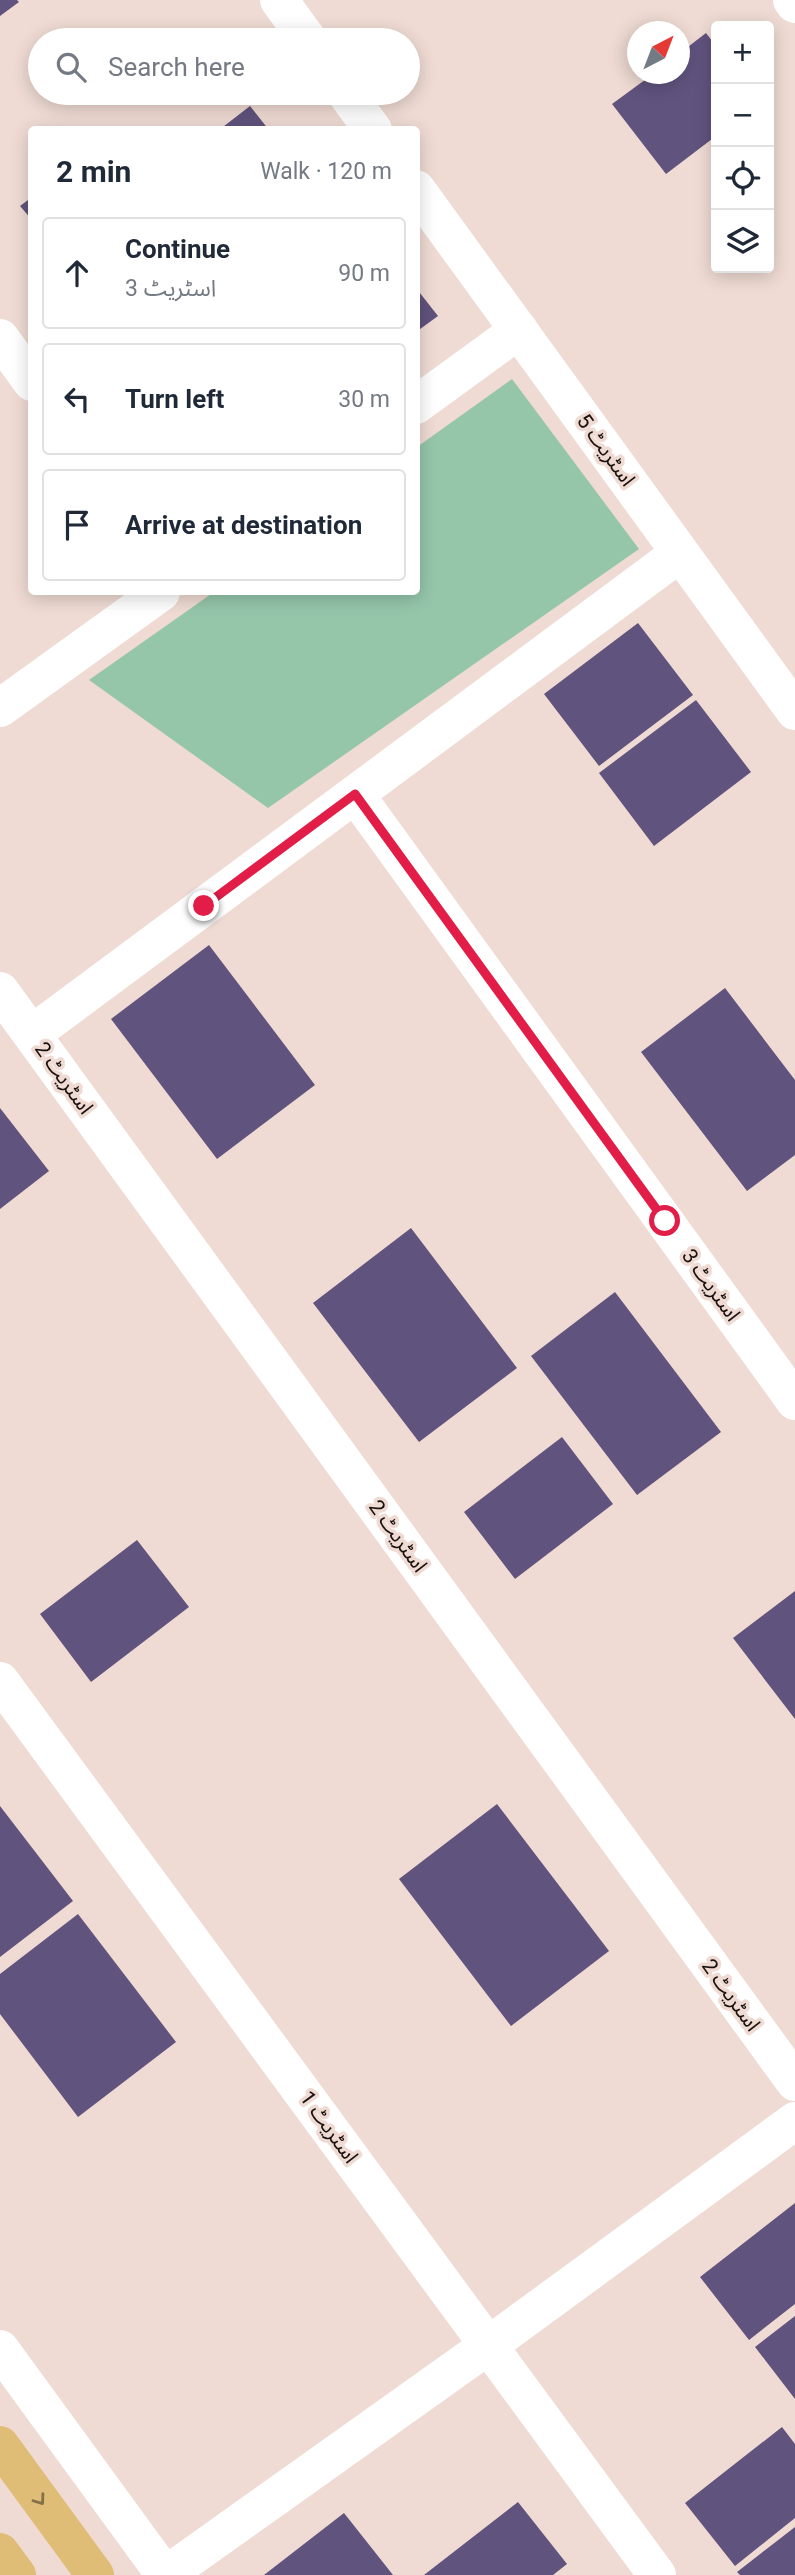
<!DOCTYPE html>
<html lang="en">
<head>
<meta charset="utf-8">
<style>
	:root { --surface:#fff; --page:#f6f6f7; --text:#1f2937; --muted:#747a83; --line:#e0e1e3 }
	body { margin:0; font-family:Roboto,"Noto Sans Arabic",sans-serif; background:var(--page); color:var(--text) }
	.controls { position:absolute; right:21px; top:21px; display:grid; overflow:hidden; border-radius:7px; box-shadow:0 4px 18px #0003 }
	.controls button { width:63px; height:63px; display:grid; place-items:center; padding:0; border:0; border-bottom:2px solid var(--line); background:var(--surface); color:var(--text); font:35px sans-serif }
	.compass { position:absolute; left:627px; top:21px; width:63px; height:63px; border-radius:50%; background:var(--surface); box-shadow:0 4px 18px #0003; rotate:42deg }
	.stop { position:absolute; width:21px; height:21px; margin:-16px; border:5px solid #e11d48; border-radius:50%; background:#fff }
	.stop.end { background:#e11d48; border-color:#fff; box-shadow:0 2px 7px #0008 }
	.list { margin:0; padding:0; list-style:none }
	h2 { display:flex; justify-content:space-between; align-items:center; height:91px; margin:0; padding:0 28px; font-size:30px }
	h2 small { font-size:23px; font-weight:400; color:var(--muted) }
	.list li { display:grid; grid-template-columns:46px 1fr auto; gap:21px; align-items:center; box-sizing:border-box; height:112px; margin:0 14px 14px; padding:0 14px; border:2px solid var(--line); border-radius:7px }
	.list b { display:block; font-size:26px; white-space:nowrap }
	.list p { margin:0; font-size:23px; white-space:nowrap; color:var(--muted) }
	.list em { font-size:23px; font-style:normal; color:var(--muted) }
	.icon { flex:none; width:38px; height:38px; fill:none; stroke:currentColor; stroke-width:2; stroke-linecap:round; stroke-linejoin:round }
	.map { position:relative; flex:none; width:795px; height:2575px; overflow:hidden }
	.search { position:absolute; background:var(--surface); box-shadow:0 4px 18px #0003; left:28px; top:28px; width:392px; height:77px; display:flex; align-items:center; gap:18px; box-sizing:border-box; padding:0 24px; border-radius:38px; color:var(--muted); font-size:26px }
	.panel { position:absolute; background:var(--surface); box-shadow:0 4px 18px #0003; left:28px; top:126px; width:392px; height:469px; border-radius:7px }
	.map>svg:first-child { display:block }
	.green { fill:#95c6aa }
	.building { fill:#60537e }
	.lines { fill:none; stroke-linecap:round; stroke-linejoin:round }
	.minor { stroke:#fff; stroke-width:38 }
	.major { stroke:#dfbd76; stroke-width:38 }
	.oneway { stroke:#857047 }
	.route { stroke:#e11d48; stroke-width:9 }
	.labels { text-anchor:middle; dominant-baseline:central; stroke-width:7; stroke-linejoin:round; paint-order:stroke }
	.street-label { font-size:21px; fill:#18110e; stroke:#efdbd3 }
</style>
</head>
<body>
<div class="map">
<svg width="795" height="2575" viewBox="0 0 795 2575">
	<rect width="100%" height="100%" fill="#efdbd3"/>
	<path class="green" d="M512 379 639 549 268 808 89 680 214 592H416L417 447Z"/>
	<path class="building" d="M0 0H17L19 2 0 16Z
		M706 33 716 46V136L666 174 612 104 653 74H680V53Z
		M250 106 269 130H219Z
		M32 197V220L20 206Z
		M416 288 438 316 416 332Z
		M638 623 693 695 599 766 544 694Z
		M696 700 751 772 654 846 599 773Z
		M209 945 315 1085 217 1159 111 1019Z
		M725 988 795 1080V1155L747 1191 641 1052Z
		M0 1108 49 1171 0 1209Z
		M411 1228 517 1368 419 1442 313 1303Z
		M615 1292 721 1432 637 1495 531 1356Z
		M562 1437 613 1504 515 1579 464 1512Z
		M137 1540 189 1607 91 1682 40 1614Z
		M795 1591V1719L733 1638Z
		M497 1804 609 1951 511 2026 399 1879Z
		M0 1806 73 1901 0 1957Z
		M78 1914 176 2042 78 2117 0 2014V1974Z
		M795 2203V2304L749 2340 700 2277Z
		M795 2316V2399L755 2347Z
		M782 2427 795 2444V2518L735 2566 685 2503Z
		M518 2502 567 2564 553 2575H424Z
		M344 2513 393 2575H264Z
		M795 2527V2575H740L737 2572Z"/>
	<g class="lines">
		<path class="minor" d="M279 0 308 40
			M792 0 795 4
			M346 93 373 130
			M416 189 795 711
			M0 338 32 382
			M416 405 519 330
			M0 708 161 592
			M355 794 795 1401
			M0 991 795 2082
			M32 1034 680 553
			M0 1681 657 2575
			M0 2349 165 2575
			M166 2575 489 2345 795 2121"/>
		<path class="major" d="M0 2445 95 2575
			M0 2552 17 2575"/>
	</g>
	<defs><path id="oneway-chevron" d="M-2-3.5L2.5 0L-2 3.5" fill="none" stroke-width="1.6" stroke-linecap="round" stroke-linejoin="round" transform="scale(1.75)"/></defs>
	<use class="oneway" href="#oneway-chevron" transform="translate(40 2500) rotate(54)"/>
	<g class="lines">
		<path class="route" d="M204 906 355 794 665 1221"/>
	</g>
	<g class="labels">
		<g class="street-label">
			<text transform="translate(606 450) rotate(54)">اسٹریٹ 5</text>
			<text transform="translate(64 1078) rotate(54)">اسٹریٹ 2</text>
			<text transform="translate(711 1285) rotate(54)">اسٹریٹ 3</text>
			<text transform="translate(398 1536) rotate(54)">اسٹریٹ 2</text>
			<text transform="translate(731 1995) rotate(54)">اسٹریٹ 2</text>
			<text transform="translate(329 2127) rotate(54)">اسٹریٹ 1</text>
		</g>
	</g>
</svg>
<div class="controls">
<button>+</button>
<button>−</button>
<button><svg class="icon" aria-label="locate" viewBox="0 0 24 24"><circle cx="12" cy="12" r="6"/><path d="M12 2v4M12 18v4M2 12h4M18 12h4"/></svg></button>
<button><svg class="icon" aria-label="layers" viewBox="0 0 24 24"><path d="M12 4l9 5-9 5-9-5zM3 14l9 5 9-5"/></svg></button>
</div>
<svg class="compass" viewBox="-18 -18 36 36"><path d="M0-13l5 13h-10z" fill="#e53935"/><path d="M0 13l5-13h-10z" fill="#747a83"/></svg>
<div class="stop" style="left:665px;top:1221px"></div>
<div class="stop end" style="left:204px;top:906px"></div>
<div class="search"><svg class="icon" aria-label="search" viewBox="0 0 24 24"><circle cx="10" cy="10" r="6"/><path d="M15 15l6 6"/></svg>Search here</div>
<section class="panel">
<h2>2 min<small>Walk · 120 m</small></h2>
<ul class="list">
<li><svg class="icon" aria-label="ahead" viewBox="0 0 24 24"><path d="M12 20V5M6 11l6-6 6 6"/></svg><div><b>Continue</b><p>اسٹریٹ 3</p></div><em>90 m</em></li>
<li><svg class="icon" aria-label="left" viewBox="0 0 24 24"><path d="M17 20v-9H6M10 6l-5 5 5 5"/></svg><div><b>Turn left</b></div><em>30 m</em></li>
<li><svg class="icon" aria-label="arrive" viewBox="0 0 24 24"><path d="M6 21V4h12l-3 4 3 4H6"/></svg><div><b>Arrive at destination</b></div></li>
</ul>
</section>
</div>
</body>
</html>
